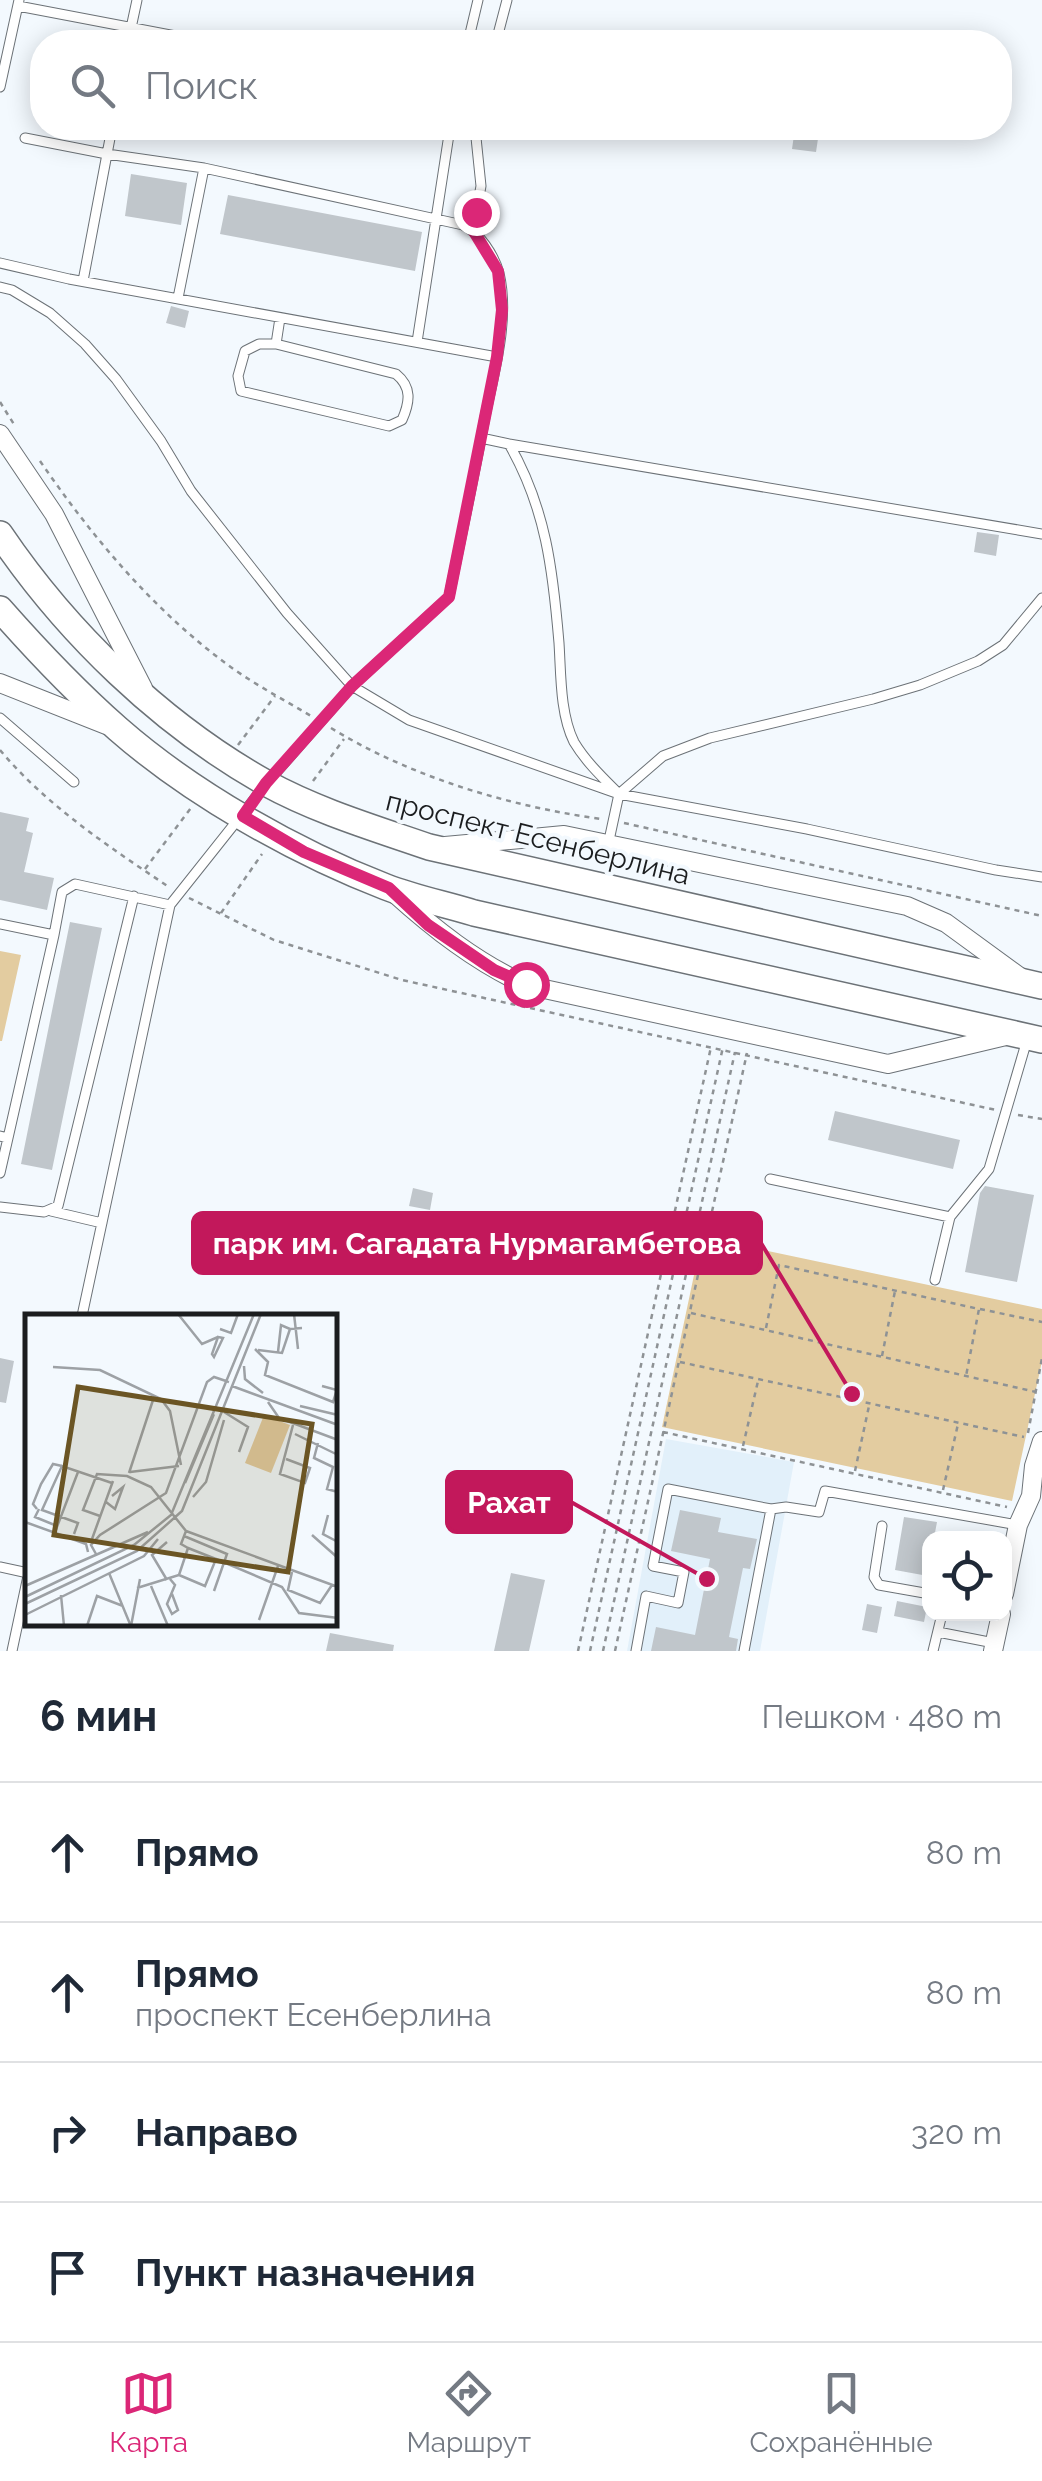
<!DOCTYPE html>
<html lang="ru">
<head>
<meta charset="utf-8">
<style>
	:root { --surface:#fff; --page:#f2f2f3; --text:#1f2937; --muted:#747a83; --line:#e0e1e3; --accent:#db2777 }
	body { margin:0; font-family:Raleway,sans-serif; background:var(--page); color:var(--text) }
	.controls { position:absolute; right:30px; bottom:30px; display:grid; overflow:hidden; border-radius:20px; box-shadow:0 5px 25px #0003 }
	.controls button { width:90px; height:90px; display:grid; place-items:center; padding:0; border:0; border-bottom:2px solid var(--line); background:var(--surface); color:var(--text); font:50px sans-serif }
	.stop { position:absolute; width:30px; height:30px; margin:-22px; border:8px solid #db2777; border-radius:50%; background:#fff }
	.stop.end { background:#db2777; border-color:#fff; box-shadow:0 2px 10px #0008 }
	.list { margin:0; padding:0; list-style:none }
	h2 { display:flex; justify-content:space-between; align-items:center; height:130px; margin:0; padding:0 40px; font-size:42px }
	h2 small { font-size:32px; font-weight:400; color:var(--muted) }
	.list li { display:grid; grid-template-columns:65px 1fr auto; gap:30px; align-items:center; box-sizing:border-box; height:140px; padding:0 40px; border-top:2px solid var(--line) }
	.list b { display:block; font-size:38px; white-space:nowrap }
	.list p { margin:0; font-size:32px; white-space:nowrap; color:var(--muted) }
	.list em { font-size:32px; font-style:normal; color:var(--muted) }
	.icon { flex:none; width:55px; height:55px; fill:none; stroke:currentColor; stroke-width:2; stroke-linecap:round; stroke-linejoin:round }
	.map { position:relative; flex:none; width:1042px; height:1651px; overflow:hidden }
	.search { position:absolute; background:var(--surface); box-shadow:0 5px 25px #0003; left:30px; right:30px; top:30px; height:110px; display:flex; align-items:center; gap:25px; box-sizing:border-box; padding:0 35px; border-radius:40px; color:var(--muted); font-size:38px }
	.sheet { height:690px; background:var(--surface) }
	nav { display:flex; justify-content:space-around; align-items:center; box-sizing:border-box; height:140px; border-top:2px solid var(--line); background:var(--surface); font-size:28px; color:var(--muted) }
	nav a { display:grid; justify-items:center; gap:5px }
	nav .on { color:var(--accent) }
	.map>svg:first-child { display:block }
	.built { fill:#e2f0fa }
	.green { fill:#e3cca0 }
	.building { fill:#c0c6cb }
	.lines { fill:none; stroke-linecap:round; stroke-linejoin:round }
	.lane-casing { stroke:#6c7277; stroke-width:11 }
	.street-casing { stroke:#6c7277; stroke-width:20 }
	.secondary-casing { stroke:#6c7277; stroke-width:28 }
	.path { stroke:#8e9295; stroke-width:2.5; stroke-dasharray:5 5; stroke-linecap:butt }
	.lane { stroke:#fff; stroke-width:9 }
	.street { stroke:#fff; stroke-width:18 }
	.secondary { stroke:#fff; stroke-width:25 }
	.route { stroke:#db2777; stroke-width:12 }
	.labels { text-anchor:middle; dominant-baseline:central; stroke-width:8; stroke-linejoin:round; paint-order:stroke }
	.street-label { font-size:28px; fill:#1b1d1f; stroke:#f3f9fe }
	.inset-road { fill:none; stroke:#9da1a5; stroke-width:2.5 }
	.view { fill:#6b5524; fill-opacity:0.15; stroke:#6b5524; stroke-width:5 }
	.inset-edge { fill:none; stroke:#1b1d1f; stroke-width:5 }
	.leader { fill:none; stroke:#c2185b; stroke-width:4 }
	.callout-dot { fill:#c2185b; stroke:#f3f9fe; stroke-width:4 }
	.callout { fill:#c2185b; stroke:#c2185b; stroke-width:4 }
	.callout-label { font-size:30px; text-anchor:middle; font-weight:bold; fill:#fff }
</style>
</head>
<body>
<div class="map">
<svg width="1042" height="1651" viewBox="0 0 1042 1651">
	<rect width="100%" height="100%" fill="#f3f9fe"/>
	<path class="built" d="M666 1439 794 1462 760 1651H627Z"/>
	<path class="green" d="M0 951 21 955 2 1041H0Z
		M702 1237 1042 1309V1361L1012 1501 662 1427Z"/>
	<path class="building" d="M795 128 819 132 816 152 792 149Z
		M131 174 187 183 181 225 125 216Z
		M228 195 422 232 415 271 220 234Z
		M171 306 189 311 185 328 166 323Z
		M977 532 999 535 996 556 974 552Z
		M0 812 29 818 26 831 33 833 24 872 54 878 47 910 0 900Z
		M70 922 102 928 52 1170 21 1164Z
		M835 1111 960 1140 953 1169 828 1140Z
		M985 1186 1034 1195 1017 1282 965 1272 980 1193Z
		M413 1188 433 1193 430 1210 409 1206Z
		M0 1358 14 1361 6 1403 0 1402Z
		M680 1510 721 1518 718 1532 757 1539 750 1569 743 1568 729 1637 738 1639 736 1651H651L656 1627 695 1635 710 1559 671 1551Z
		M904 1517 937 1522 934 1538H930L928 1576 895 1570Z
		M511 1573 545 1580 529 1651H494Z
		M897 1601 927 1607 924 1622 894 1616Z
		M867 1604 882 1607 877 1633 862 1630Z
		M330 1633 394 1645 393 1651H326Z"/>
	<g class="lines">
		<defs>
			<path id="lane" d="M18 6 207 42
				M128 42 137 0
				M468 42 478 0
				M496 42 507 0
				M0 87 19 0
				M25 138 107 154 112 128
				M473 230 481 186 475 128
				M0 263 69 279 497 357
				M83 281 107 154 204 168
				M0 287 12 290 50 313 85 344 116 379 161 441 191 491 287 613 352 686 409 720 619 794 807 829 996 870 1042 877
				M417 342 450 128
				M259 344H276L396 374C412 387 410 402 402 420L389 426 241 391 238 376 245 351Z
				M276 344 280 318
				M481 438 509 444C546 508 553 571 559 643 561 674 560 714 574 742 586 762 603 778 619 794L608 845
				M509 444 1042 534
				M0 718 74 782
				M619 794 663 756 710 738 873 699 920 685 978 661 1003 645 1042 598
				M0 924 54 935 8 1138 0 1136
				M54 935 62 892 75 884 170 905 267 783 352 686 449 597C461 537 474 477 485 417 494 372 510 319 499 273 494 255 480 233 463 225L204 168 178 298
				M0 1173 8 1138
				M770 1179 950 1217 989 1169 1027 1040
				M0 1207 44 1212 58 1206 134 896
				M51 1211 102 1223
				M935 1280 950 1217
				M82 1316 170 905
				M882 1526 874 1577 879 1585 930 1594
				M0 1567 28 1573
				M938 1632 994 1643
				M12 1651 28 1576
				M636 1651 646 1596 678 1603 684 1572 653 1566 668 1489 771 1509 786 1507 819 1512 825 1491 1018 1525
				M744 1651 771 1509
				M933 1651 942 1614"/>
			<path id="street" d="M0 434 54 514 143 688
				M0 683 106 725
				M445 846 564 835 907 906 946 923 1020 977
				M393 892C434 929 476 962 526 985L888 1064 1010 1035
				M1004 1594 1018 1525 1031 1496 1034 1466 1042 1441
				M993 1651 1001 1614"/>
			<path id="secondary" d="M0 534C67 633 161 724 266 783 317 811 374 828 429 847L1042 986
				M0 609C37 651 76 692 118 729 191 793 295 852 386 887 414 898 445 904 474 913L1042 1040"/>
		</defs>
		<use href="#lane" class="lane-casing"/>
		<use href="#street" class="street-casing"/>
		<use href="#secondary" class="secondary-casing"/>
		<path class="path" d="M0 402 15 426
			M40 461C91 535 148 604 220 659 248 681 281 698 311 716
			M331 728C411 777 508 806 601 819
			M238 745 275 696
			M0 750C46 805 109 847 169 887
			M313 781 344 739
			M624 823 1042 916
			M145 869 191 808
			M189 898 274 940 402 980 996 1110
			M221 913 262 854
			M1018 1115 1042 1119
			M980 1309 1042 1322
			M691 1313 1036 1392
			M766 1328 779 1265 979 1309 966 1376
			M882 1356 895 1291
			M680 1362 1024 1437
			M663 1432 1007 1507
			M1028 1433 1042 1358
			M743 1446 758 1381
			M855 1471 869 1406
			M943 1490 958 1424
			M578 1651 711 1047
			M590 1651 723 1047
			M603 1651 735 1052
			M615 1651 747 1053"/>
		<use href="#lane" class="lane"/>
		<use href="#street" class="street"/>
		<use href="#secondary" class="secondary"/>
	</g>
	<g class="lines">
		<path class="route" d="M476 212 473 230 498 271 502 310 497 357 449 597 352 686 266 783 243 816 304 852 389 888 428 925 494 970 526 984"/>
	</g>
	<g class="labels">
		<g class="street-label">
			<text transform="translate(538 838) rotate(14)">проспект Есенберлина</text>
		</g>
	</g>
	<g transform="translate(25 1314)">
		<rect width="312" height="312" fill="#f3f9fe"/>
		<path d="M239 101 265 111 246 159 220 149Z" fill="#e3cca0"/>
		<path class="inset-road" d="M153 0 177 30 193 23M269 0 273 35M195 15 206 19 213 0M193 23 198 24 189 43 187 40ZM230 35 243 48 240 61 308 88 312 76 297 72M233 36 257 39 265 15 277 14M253 38 256 11 265 15M219 52 220 65 238 79M28 53 75 56 136 85 145 97 156 151M207 72 313 111M243 88 254 104 313 126M275 92 313 101M199 98 223 113 214 138M270 120 313 141M293 129 289 144 308 153 302 175 313 178M261 145 285 154 280 169 255 160 268 111M105 158 154 152M104 159 129 83M160 169 189 100M168 183 181 168 199 106M81 188 90 195 98 173 87 182M12 195 8 190 16 170 28 150 37 152M14 195 10 203 32 212M303 201 298 220 313 228M75 202 58 196 72 160 102 162 126 173 161 217 156 230 163 234M0 208 61 230 63 238M161 217 313 273M30 218 53 158M49 220 53 209 17 196 37 152 87 169M287 221 313 244M159 222 202 240 189 277M67 225 88 167M142 228 127 241 142 266M71 240 66 231 75 221 141 179 182 68 189 63 204 68M191 245 257 273 274 299 313 304M267 258 263 276 295 289 307 271M84 259 105 310 99 312M145 265 150 271 142 290 147 300 153 296 147 280M0 272 123 218M126 272 143 312M112 274 154 261 163 234 191 245 180 272 154 261M36 281 39 312M0 283 109 231 146 201 229 0M0 290 112 237 157 197 236 0M0 301 119 242 133 225M234 306 253 252M62 312 72 282 98 292M106 312 115 265"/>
		<path class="view" d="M53 73 287 110 263 258 29 221Z"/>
		<rect width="312" height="312" class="inset-edge"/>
	</g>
	<path class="leader" d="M852 1394L761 1243M707 1579L571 1502"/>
	<g class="callout-dot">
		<circle cx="852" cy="1394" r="10"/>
		<circle cx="707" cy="1579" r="10"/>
	</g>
	<g class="callout">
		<rect x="193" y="1213" width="568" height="60" rx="10"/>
		<rect x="447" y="1472" width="124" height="60" rx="10"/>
	</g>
	<g class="callout-label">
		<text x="477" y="1254">парк им. Сагадата Нурмагамбетова</text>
		<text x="509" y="1513">Рахат</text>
	</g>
</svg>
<div class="controls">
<button><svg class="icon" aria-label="locate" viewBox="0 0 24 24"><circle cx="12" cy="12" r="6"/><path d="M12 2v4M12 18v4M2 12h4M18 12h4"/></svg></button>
</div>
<div class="stop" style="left:526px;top:984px"></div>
<div class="stop end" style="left:476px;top:212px"></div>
<div class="search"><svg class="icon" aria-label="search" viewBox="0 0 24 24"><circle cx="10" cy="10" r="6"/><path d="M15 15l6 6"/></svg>Поиск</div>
</div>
<section class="sheet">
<h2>6 мин<small>Пешком · 480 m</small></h2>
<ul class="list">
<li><svg class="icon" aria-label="ahead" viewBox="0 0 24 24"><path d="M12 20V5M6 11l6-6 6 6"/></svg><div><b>Прямо</b></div><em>80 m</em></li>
<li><svg class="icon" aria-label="ahead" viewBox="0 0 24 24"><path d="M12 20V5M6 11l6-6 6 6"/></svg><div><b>Прямо</b><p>проспект Есенберлина</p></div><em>80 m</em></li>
<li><svg class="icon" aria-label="right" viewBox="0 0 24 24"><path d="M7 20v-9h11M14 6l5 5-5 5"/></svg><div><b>Направо</b></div><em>320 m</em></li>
<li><svg class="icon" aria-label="arrive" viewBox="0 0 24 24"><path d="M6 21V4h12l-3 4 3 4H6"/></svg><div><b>Пункт назначения</b></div></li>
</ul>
</section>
<nav>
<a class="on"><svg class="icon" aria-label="map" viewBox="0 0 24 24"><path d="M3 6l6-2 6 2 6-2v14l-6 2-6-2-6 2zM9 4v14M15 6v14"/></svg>Карта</a>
<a><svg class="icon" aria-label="directions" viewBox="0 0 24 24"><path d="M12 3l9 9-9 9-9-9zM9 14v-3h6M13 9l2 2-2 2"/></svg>Маршрут</a>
<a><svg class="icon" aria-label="saved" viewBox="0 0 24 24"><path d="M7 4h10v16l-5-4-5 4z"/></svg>Сохранённые</a>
</nav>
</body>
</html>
